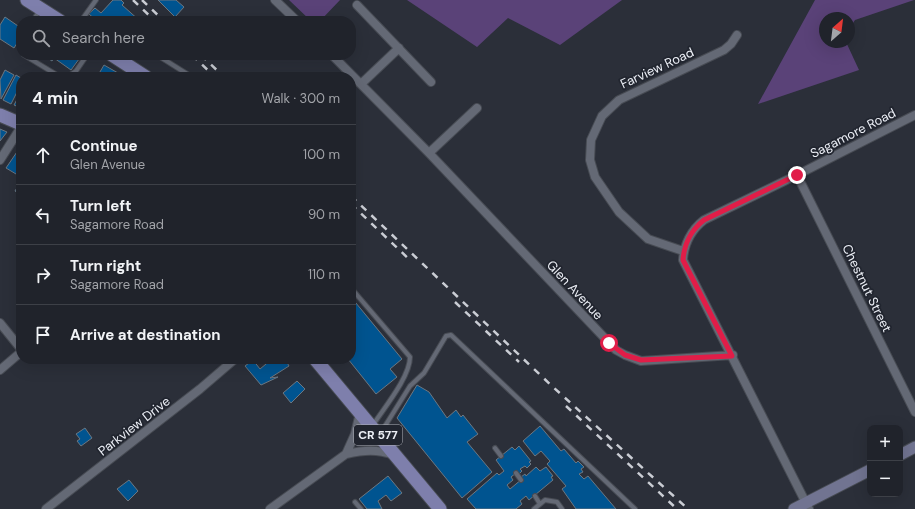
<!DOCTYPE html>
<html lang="en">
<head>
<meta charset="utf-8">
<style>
	:root { --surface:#20232b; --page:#2d2f37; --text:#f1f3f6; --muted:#a2a4a9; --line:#3d4047 }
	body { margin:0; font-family:"DM Sans",sans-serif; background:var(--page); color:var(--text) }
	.controls { position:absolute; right:12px; bottom:12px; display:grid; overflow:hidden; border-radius:8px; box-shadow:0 4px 16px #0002 }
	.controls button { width:36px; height:36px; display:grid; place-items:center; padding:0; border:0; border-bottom:1px solid var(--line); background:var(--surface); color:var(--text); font:20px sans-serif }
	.compass { position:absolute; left:819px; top:12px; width:36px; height:36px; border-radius:50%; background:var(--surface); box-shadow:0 4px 16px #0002; rotate:28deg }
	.stop { position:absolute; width:12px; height:12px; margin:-9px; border:3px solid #e11d48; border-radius:50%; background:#fff }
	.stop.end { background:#e11d48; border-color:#fff; box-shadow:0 1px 4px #0008 }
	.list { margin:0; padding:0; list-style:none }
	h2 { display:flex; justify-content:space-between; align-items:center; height:52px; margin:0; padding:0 16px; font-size:17px }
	h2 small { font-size:13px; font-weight:400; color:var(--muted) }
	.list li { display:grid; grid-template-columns:26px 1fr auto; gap:12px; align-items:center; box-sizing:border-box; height:60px; padding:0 16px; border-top:1px solid var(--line) }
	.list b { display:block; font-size:15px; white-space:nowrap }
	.list p { margin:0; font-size:13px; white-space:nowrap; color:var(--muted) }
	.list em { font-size:13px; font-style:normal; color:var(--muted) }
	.icon { flex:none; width:22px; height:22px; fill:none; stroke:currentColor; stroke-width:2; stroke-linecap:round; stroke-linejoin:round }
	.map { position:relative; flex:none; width:915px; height:509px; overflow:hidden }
	.search { position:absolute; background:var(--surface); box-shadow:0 4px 16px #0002; left:16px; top:16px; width:340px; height:44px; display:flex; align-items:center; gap:10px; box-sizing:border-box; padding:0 14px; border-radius:16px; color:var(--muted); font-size:15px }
	.panel { position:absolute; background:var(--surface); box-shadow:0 4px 16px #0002; left:16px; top:72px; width:340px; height:292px; border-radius:16px }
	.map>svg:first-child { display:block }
	.green { fill:#5a4278 }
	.building { fill:#005490; stroke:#6d7781 }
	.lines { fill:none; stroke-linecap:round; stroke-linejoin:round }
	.lane-casing { stroke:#474b53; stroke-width:6 }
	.street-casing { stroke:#474b53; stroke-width:10 }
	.secondary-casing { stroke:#474b53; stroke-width:13 }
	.primary-casing { stroke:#474b53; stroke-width:15 }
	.lane { stroke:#646975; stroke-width:4 }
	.street { stroke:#646975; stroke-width:8 }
	.secondary { stroke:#717491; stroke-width:11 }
	.primary { stroke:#7e7fac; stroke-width:13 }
	.rail { stroke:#cacdd4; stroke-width:2.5; stroke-dasharray:7 7; stroke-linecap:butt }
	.route { stroke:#e11d48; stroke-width:5 }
	.labels { text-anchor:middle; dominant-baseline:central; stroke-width:3.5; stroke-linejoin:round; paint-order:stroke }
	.shield { fill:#21252f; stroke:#afb2ba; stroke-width:1 }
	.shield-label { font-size:12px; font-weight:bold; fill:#eceff6 }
	.street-label { font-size:13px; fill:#eceff6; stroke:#21252f }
</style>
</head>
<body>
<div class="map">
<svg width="915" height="509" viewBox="0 0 915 509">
	<rect width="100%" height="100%" fill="#2b2f39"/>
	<path class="green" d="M289 0H340L320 21H311Z
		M407 0H622L560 45 508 18 477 47Z
		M815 0H914L855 20 849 29V18H825V42H846L859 70 758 104Z"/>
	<path class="building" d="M113 0H121L124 3 122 5 140 21H97L89 14 95 8 101 13Z
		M158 0H176L184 7 175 17Z
		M5 17 21 28V37L14 48 0 39V25Z
		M43 55H82L71 70 54 58 52 61Z
		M104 65 118 73 115 77H97Z
		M5 70 14 75 1 99 0 80Z
		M16 75 21 78V84L11 104 3 100Z
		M21 92V108L14 105Z
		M0 129 7 132 0 141Z
		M21 146V177L6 168Z
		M21 181V195L15 191Z
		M351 297 402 359 390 369 397 377 376 394 348 359H351Z
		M272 359H285L289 366 270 378 278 377 261 385 245 366 253 360 260 369Z
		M297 381 305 389 291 403 283 393Z
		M417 385 429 392 447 418 456 410 461 417 463 415 478 434 467 442 492 472 462 498 397 418Z
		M540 426 561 451 564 449 576 463 578 461 584 467 581 469 583 472 579 474 584 479 588 476 616 509H576L562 489 566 486 547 464 550 461 541 451 535 456 523 441Z
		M85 428 92 438 81 446 77 441 80 439 76 434Z
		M519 446 531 461 529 462 531 464 527 468 525 466 520 469 522 471 518 475 516 473 511 477 513 480 507 485 510 489 522 479 521 477 525 474 526 476 536 467 540 471 546 467 553 476 551 477 553 480 529 500 526 496 520 501 522 504 516 509H476L467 499 497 473 499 475 504 471 496 460 512 447 515 450Z
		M388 476 402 493 391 501 386 495 378 501 382 509H367L359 499Z
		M129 480 138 491 128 501 117 489Z"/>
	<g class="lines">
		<defs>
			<path id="lane" d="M33 21 39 11
				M81 21 96 0
				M21 47V49
				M24 55 57 75 69 76 76 71 87 55
				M157 55 192 77
				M351 288 410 357C410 377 384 408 373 425
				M380 434 410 386 424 373 446 336 451 335 635 509
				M495 448 501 456
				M516 473 521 480
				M535 496 540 504
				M355 502 361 509
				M534 509 545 500 557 502 562 509"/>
			<path id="street" d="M275 0 297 21
				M357 5 431 82
				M332 55 429 153 616 350 625 355 641 361 733 355
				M361 84 399 48
				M429 153 477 108
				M0 160 21 127
				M797 175 915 412
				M683 251 648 239 619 212 595 177 590 160 591 140 602 116 619 100 724 50 731 44 737 35
				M0 323 21 349
				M0 370 21 352
				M346 454C364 450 377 449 394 455
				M46 509 200 389 235 359
				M270 509 346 454 355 434 360 413
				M809 509 683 260C684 245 691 230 704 220L797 175 915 115"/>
			<path id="secondary" d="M900 455 915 447
				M794 509 870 470"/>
			<path id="primary" d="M27 0 60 21
				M112 55 146 77
				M0 115 21 124
				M315 359 440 509"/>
		</defs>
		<use href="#lane" class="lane-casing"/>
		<use href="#street" class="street-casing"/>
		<use href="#secondary" class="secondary-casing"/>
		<use href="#primary" class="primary-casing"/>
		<use href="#lane" class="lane"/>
		<use href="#street" class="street"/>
		<use href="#secondary" class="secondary"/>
		<use href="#primary" class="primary"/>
		<path class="rail" d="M133 0 155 21
			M142 0 164 21
			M192 55 215 77
			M201 55 224 77
			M351 196 553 387 688 509
			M351 204 411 261
			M455 302 519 362
			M566 406 677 509"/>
	</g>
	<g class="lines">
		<path class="route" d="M609 343 625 355 641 360 732 356 683 260C684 245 691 230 704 220L797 175"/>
	</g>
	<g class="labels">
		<rect class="shield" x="354" y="425" width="48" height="20" rx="3"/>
		<g class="shield-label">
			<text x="378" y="435">CR 577</text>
		</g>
		<g class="street-label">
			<text transform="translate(657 68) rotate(-25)">Farview Road</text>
			<text transform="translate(853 133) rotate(-27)">Sagamore Road</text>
			<text transform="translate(867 288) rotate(64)">Chestnut Street</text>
			<text transform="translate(575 290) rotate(47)">Glen Avenue</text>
			<text transform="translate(134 426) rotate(-38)">Parkview Drive</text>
		</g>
	</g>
</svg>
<div class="controls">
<button>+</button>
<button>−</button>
</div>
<svg class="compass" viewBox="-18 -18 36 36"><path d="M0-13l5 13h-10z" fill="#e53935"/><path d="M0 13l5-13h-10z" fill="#a2a4a9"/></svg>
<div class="stop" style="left:609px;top:343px"></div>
<div class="stop end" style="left:797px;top:175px"></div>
<div class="search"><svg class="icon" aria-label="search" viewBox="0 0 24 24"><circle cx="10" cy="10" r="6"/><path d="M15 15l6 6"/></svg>Search here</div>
<section class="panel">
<h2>4 min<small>Walk · 300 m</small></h2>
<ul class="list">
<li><svg class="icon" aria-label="ahead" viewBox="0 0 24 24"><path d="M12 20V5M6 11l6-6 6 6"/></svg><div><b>Continue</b><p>Glen Avenue</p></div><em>100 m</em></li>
<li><svg class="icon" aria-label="left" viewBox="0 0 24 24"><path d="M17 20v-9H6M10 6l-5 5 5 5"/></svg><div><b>Turn left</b><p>Sagamore Road</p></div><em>90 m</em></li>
<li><svg class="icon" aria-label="right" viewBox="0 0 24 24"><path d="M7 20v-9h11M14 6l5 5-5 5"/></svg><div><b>Turn right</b><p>Sagamore Road</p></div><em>110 m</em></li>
<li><svg class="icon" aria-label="arrive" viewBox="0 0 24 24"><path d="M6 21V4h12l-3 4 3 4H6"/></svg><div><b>Arrive at destination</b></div></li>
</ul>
</section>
</div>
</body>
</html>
